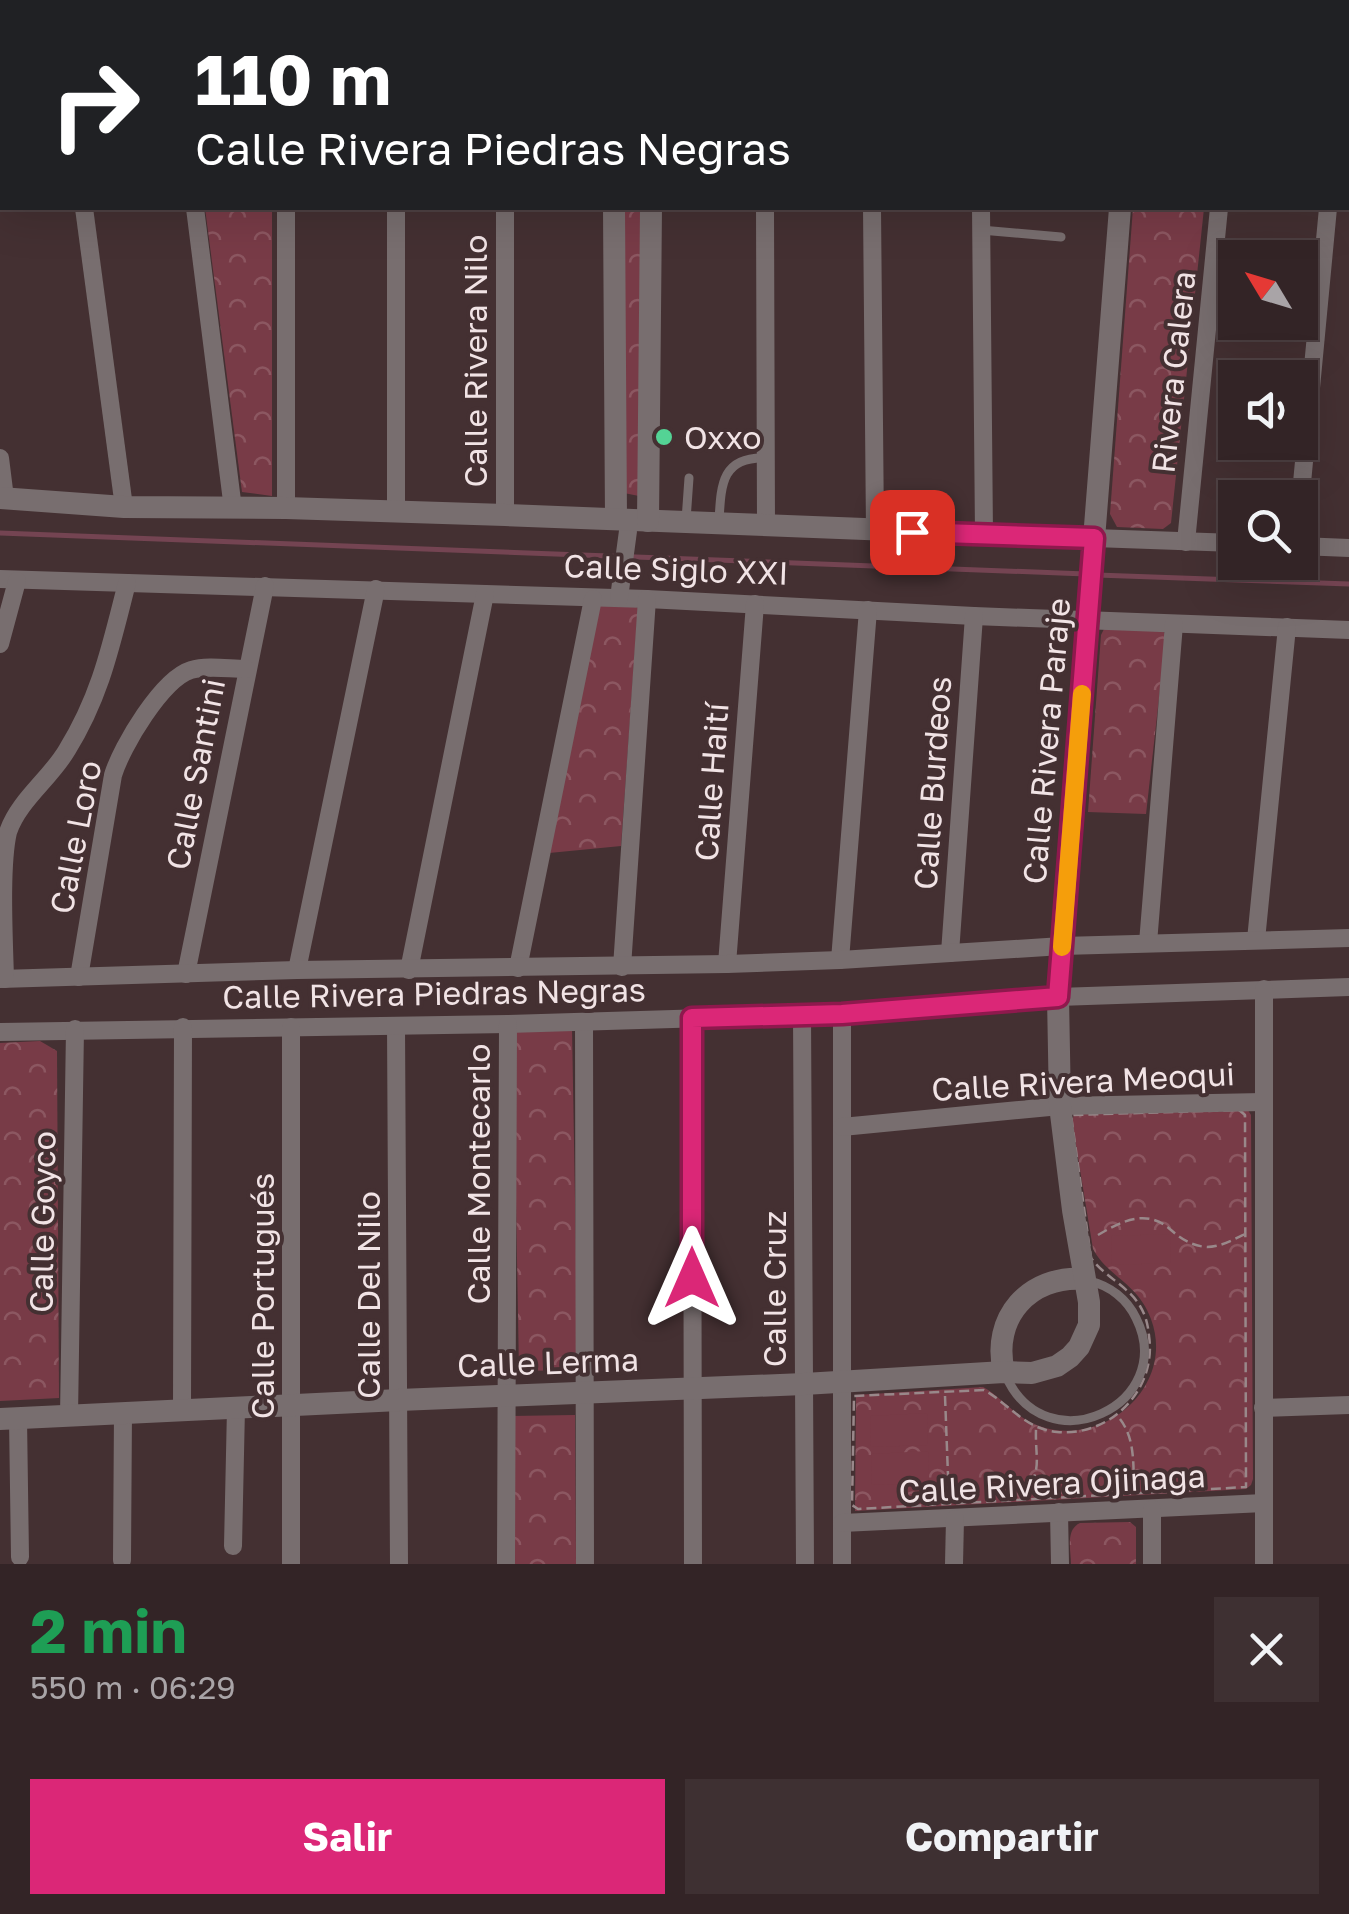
<!DOCTYPE html>
<html lang="es">
<meta charset="utf-8">
<style>
:root{--surface:#332426;--page:#3e3032;--text:#f1f3f6;--muted:#a9a4a7;--line:#4e4143;--accent:#db2777}
body{margin:0;font-family:"Golos Text",sans-serif;background:var(--page);color:var(--text);height:100vh;display:flex;flex-direction:column;font-size:38px;white-space:nowrap}
*{box-sizing:border-box;margin:0}
p{font-size:32px;color:var(--muted)}
.icon{flex:none;width:55px;height:55px;fill:none;stroke:currentColor;stroke-width:2;stroke-linecap:round;stroke-linejoin:round}
.map{position:relative;height:1564px;overflow:hidden}
.sheet{display:flex;flex-direction:column;background:var(--surface);flex:1}
.sheet>*{flex:none}
.banner{position:absolute;left:0px;top:0px;width:1350px;height:210px;box-shadow:0 10px 40px #0002,0 0 0 2px var(--line);background:#202124;color:#fff;overflow:hidden}
.needle{width:65px;rotate:308deg}
.buttons{position:absolute;left:1218px;top:240px;display:grid;gap:20px}
.buttons a{display:grid;place-items:center;width:100px;height:100px;border-radius:0px;background:var(--surface);box-shadow:0 10px 40px #0002,0 0 0 2px var(--line);font-size:50px}
.pin{position:absolute;display:grid;place-items:center;width:85px;height:85px;color:#fff;margin:-42px;border-radius:20px;box-shadow:0 5px 15px #0006}
.me{position:absolute;width:110px;margin:-55px;rotate:0deg;stroke-linejoin:round;filter:drop-shadow(0 0 8px #0008)}
.turn{display:flex;align-items:center;gap:35px;height:210px;padding:0 30px;font-size:45px}
.turn .icon{width:130px;height:130px;stroke-width:2.5}
.turn b{display:block;font-size:70px;line-height:85px}
.round{display:grid;place-items:center;flex:none;width:105px;height:105px;border-radius:0px;background:var(--page)}
.overview{display:flex;align-items:center;justify-content:space-between;height:170px;padding:0 30px}
h1{font-size:60px;font-weight:700;line-height:75px;color:#1e9e55}
.action{display:flex;gap:20px;margin-top:auto;padding:20px 30px}
.action a{flex:1;height:115px;border-radius:0px;background:var(--accent);color:#fff;font-size:40px;font-weight:700;line-height:115px;text-align:center}
.action a+a{background:var(--page);color:var(--text)}
.map>svg:first-child{display:block}
.forest{fill:url(#forest-crowns)}
.pitch{fill:#783b47}
.lines{fill:none;stroke-linecap:round;stroke-linejoin:round}
.stream{stroke:#744452;stroke-width:5}
.path{stroke:#99888a;stroke-width:2.5;stroke-dasharray:10 5;stroke-linecap:butt}
.service{stroke:#786e6f;stroke-width:9}
.minor{stroke:#786e6f;stroke-width:18}
.tertiary{stroke:#786e6f;stroke-width:22}
.route-casing{stroke:#8e194d;stroke-width:25}
.route{stroke:#db2777;stroke-width:18}
.slow{stroke:#f59e0b;stroke-width:18}
.poi-dot{fill:#54d395;stroke:#443032;stroke-width:4}
.labels{text-anchor:middle;dominant-baseline:central;stroke-width:8;stroke-linejoin:round;paint-order:stroke}
.street-label{font-size:32px;fill:#f1e3e5;stroke:#443032}
.poi-label{font-size:32px;fill:#f1e3e5;stroke:#443032;text-anchor:start}
</style>
<div class="map">
<svg width="1349" height="1564" viewBox="0 0 1349 1564">
<defs>
<pattern id="forest-crowns" width="20" height="18" patternUnits="userSpaceOnUse" patternTransform="scale(2.5)"><rect width="20" height="18" fill="#783b47"/><path d="M2 6a3 3 0 1 1 6 0M12 15a3 3 0 1 1 6 0" fill="none" stroke="#8c5761"/></pattern>
</defs>
<rect width="100%" height="100%" fill="#443032"/>
<g class="forest">
<polygon points="205,208 272,208 272,496 242,492"/>
<polygon points="622,208 643,208 639,496 624,493"/>
<polygon points="1133,208 1204,208 1171,523 1163,529 1117,527 1110,514"/>
<polygon points="600,606 634,606 638,608 621,846 549,853"/>
<polygon points="1105,627 1162,629 1166,636 1146,814 1088,812 1101,635"/>
<polygon points="572,1028 578,1370 519,1371 513,1030"/>
<polygon points="40,1041 57,1051 59,1398 0,1401 0,1043"/>
<path d="M1246,1107L1251,1115L1253,1479L1251,1485L1246,1489L855,1511L856,1395L983,1387C1003,1398 1016,1418 1039,1426C1104,1449 1176,1386 1151,1319C1138,1283 1108,1277 1093,1249L1072,1121L1075,1112Z"/>
<polygon points="575,1415 576,1564 513,1564 512,1416"/>
<path d="M1130,1522L1136,1527V1564H1071C1071,1550 1065,1530 1080,1523Z"/>
</g>
<g class="pitch">
<polygon points="1170,1234 1171,1263 1112,1265 1111,1236"/>
<polygon points="927,1413 928,1445 871,1447 870,1416"/>
<polygon points="928,1451 929,1483 872,1485 871,1454"/>
</g>
<g class="lines">
<g class="stream">
<polyline points="0,533 1086,574"/>
<polyline points="1097,575 1349,584"/>
</g>
<g class="path">
<path d="M1239,1110L1245,1115L1246,1487L858,1509L852,1505L854,1396L984,1390C1009,1404 1025,1429 1057,1432C1111,1437 1157,1389 1149,1336C1148,1325 1146,1316 1140,1306C1128,1286 1105,1277 1091,1258L1071,1115Z"/>
<path d="M1098,1235C1122,1221 1147,1208 1171,1230C1181,1239 1192,1246 1207,1247C1220,1247 1233,1240 1245,1234"/>
<polyline points="945,1396 949,1502"/>
<path d="M1120,1419C1136,1440 1133,1467 1134,1493"/>
<path d="M1024,1497C1043,1467 1035,1461 1036,1429"/>
</g>
<g class="service">
<polyline points="981,230 1061,237"/>
<polyline points="686,520 689,478"/>
<path d="M719,521C721,486 721,456 766,458"/>
<path d="M1005,1374C1045,1468 1179,1404 1136,1318C1127,1299 1110,1286 1090,1281"/>
</g>
<g class="minor">
<polyline points="286,0 367,2"/>
<polyline points="397,0 397,2"/>
<polyline points="760,0 760,2"/>
<polyline points="869,0 869,2"/>
<polyline points="505,2 505,0"/>
<polyline points="913,2 913,0"/>
<polyline points="1020,2 1020,0"/>
<polyline points="1348,42 1349,42"/>
<polyline points="0,62 2,63"/>
<polyline points="1348,118 1349,118"/>
<polyline points="84,208 124,507"/>
<polyline points="195,208 233,509"/>
<polyline points="286,208 286,508"/>
<polyline points="396,208 396,513"/>
<polyline points="505,208 505,515"/>
<polyline points="765,208 766,526"/>
<polyline points="872,208 875,531"/>
<polyline points="981,208 984,535"/>
<polyline points="0,458 5,498"/>
<polyline points="1300,504 1328,208"/>
<polyline points="1094,538 1235,543"/>
<polyline points="1186,542 1219,208"/>
<polyline points="1300,546 1349,548"/>
<polyline points="0,579 647,599 974,616 1349,630"/>
<polyline points="619,598 628,531"/>
<polyline points="0,644 17,581"/>
<polyline points="1256,940 1287,627"/>
<polyline points="1148,943 1174,624"/>
<polyline points="950,953 974,616"/>
<polyline points="840,960 868,610"/>
<polyline points="727,964 755,604"/>
<polyline points="622,967 647,599"/>
<polyline points="518,968 593,599"/>
<polyline points="297,970 376,589"/>
<polyline points="409,970 485,594"/>
<polyline points="186,974 265,586"/>
<path d="M79,977L113,775C122,746 162,679 191,670C208,665 229,669 246,669"/>
<polyline points="0,979 297,970 727,964 840,960 1062,946 1349,938"/>
<path d="M5,979C4,940 0,867 8,832C19,800 50,779 67,750C101,695 111,645 127,583"/>
<polyline points="802,1014 805,1564"/>
<polyline points="842,1014 842,1564"/>
<polyline points="692,1018 693,1564"/>
<polyline points="584,1022 585,1564"/>
<polyline points="396,1026 399,1564"/>
<polyline points="0,1032 508,1024 842,1014 1058,997 1349,987"/>
<polyline points="842,1127 1060,1106 1263,1102"/>
<polyline points="1263,1408 1349,1405"/>
<polyline points="182,1410 183,1027"/>
<polyline points="69,1416 75,1029"/>
<polyline points="18,1418 20,1557"/>
<polyline points="1059,1512 1060,1564"/>
<polyline points="842,1523 1264,1503"/>
<polyline points="233,1546 236,1408"/>
<polyline points="122,1560 123,1412"/>
<polyline points="291,1564 291,1027"/>
<polyline points="506,1564 508,1024"/>
<polyline points="954,1564 955,1519"/>
<polyline points="1152,1564 1152,1509"/>
<polyline points="1264,1564 1264,989"/>
</g>
<g class="tertiary">
<polyline points="613,0 614,2"/>
<polyline points="651,0 651,2"/>
<polyline points="1137,2 1137,0"/>
<polyline points="614,208 616,519"/>
<polyline points="0,498 124,507 286,508 505,515 1094,538"/>
<polyline points="648,521 651,208"/>
<path d="M1004,1372C991,1318 1029,1275 1084,1279"/>
<polyline points="0,1419 399,1400 804,1384 1004,1372 1032,1373 1057,1366 1070,1357 1079,1347 1089,1325 1089,1302 1073,1210 1060,1106 1058,997 1120,208"/>
</g>
</g>
<g class="lines">
<g class="route-casing">
<polyline id="route" points="692,1278 692,1018 842,1014 1058,997 1094,538 912,532"/>
</g>
<use href="#route" class="route"/>
<polyline class="slow" points="1062,947 1082,694"/>
</g>
<circle class="poi-dot" cx="664" cy="437" r="10"/>
<g class="labels">
<g class="street-label">
<text transform="translate(475 361) rotate(-90)">Calle Rivera Nilo</text>
<text transform="translate(1173 372) rotate(-84)">Rivera Calera</text>
<text transform="translate(676 569) rotate(2)">Calle Siglo XXI</text>
<text transform="translate(1046 741) rotate(-85)">Calle Rivera Paraje</text>
<text transform="translate(195 774) rotate(-79)">Calle Santini</text>
<text transform="translate(711 782) rotate(-86)">Calle Haití</text>
<text transform="translate(932 783) rotate(-86)">Calle Burdeos</text>
<text transform="translate(75 837) rotate(-79)">Calle Loro</text>
<text transform="translate(434 993) rotate(-1)">Calle Rivera Piedras Negras</text>
<text transform="translate(1083 1081) rotate(-3)">Calle Rivera Meoqui</text>
<text transform="translate(478 1174) rotate(-90)">Calle Montecarlo</text>
<text transform="translate(42 1222) rotate(-89)">Calle Goyco</text>
<text transform="translate(774 1289) rotate(-90)">Calle Cruz</text>
<text transform="translate(368 1295) rotate(-90)">Calle Del Nilo</text>
<text transform="translate(262 1296) rotate(-90)">Calle Portugués</text>
<text transform="translate(548 1362) rotate(-2)">Calle Lerma</text>
<text transform="translate(1052 1483) rotate(-3)">Calle Rivera Ojinaga</text>
</g>
<g class="poi-label">
<text x="684" y="437">Oxxo</text>
</g>
</g>
</svg>
<div class="buttons">
<a><svg class="needle" viewBox="-14 -14 28 28"><path d="M0-13l5 13h-10z" fill="#e53935"/><path d="M0 13l5-13h-10z" fill="#a9a4a7"/></svg></a>
<a><svg class="icon" aria-label="sound" viewBox="0 0 24 24"><path d="M4 9h4l5-4v14l-5-4H4zM17 9q2 3 0 6"/></svg></a>
<a><svg class="icon" aria-label="search" viewBox="0 0 24 24"><circle cx="10" cy="10" r="6"/><path d="M15 15l6 6"/></svg></a>
</div>
<div class="pin" style="left:912px;top:532px;background:#d93025"><svg class="icon" aria-label="arrive" viewBox="0 0 24 24"><path d="M6 21V4h12l-3 4 3 4H6"/></svg></div>
<svg class="me" style="left:692px;top:1278px" viewBox="-20 -20 40 40"><path d="M0-17L14 15 0 8-14 15z" fill="#db2777" stroke="#fff" stroke-width="4"/></svg>
<div class="banner">
<div class="turn"><svg class="icon" aria-label="right" viewBox="0 0 24 24"><path d="M7 20v-9h11M14 6l5 5-5 5"/></svg><div><b>110 m</b>Calle Rivera Piedras Negras</div></div>
</div>
</div>
<section class="sheet">
<div class="overview"><div><h1>2 min</h1><p>550 m · 06:29</p></div><a class="round"><svg class="icon" aria-label="close" viewBox="0 0 24 24"><path d="M6 6l12 12M18 6L6 18"/></svg></a></div>
<div class="action"><a>Salir</a><a>Compartir</a></div>
</section>
